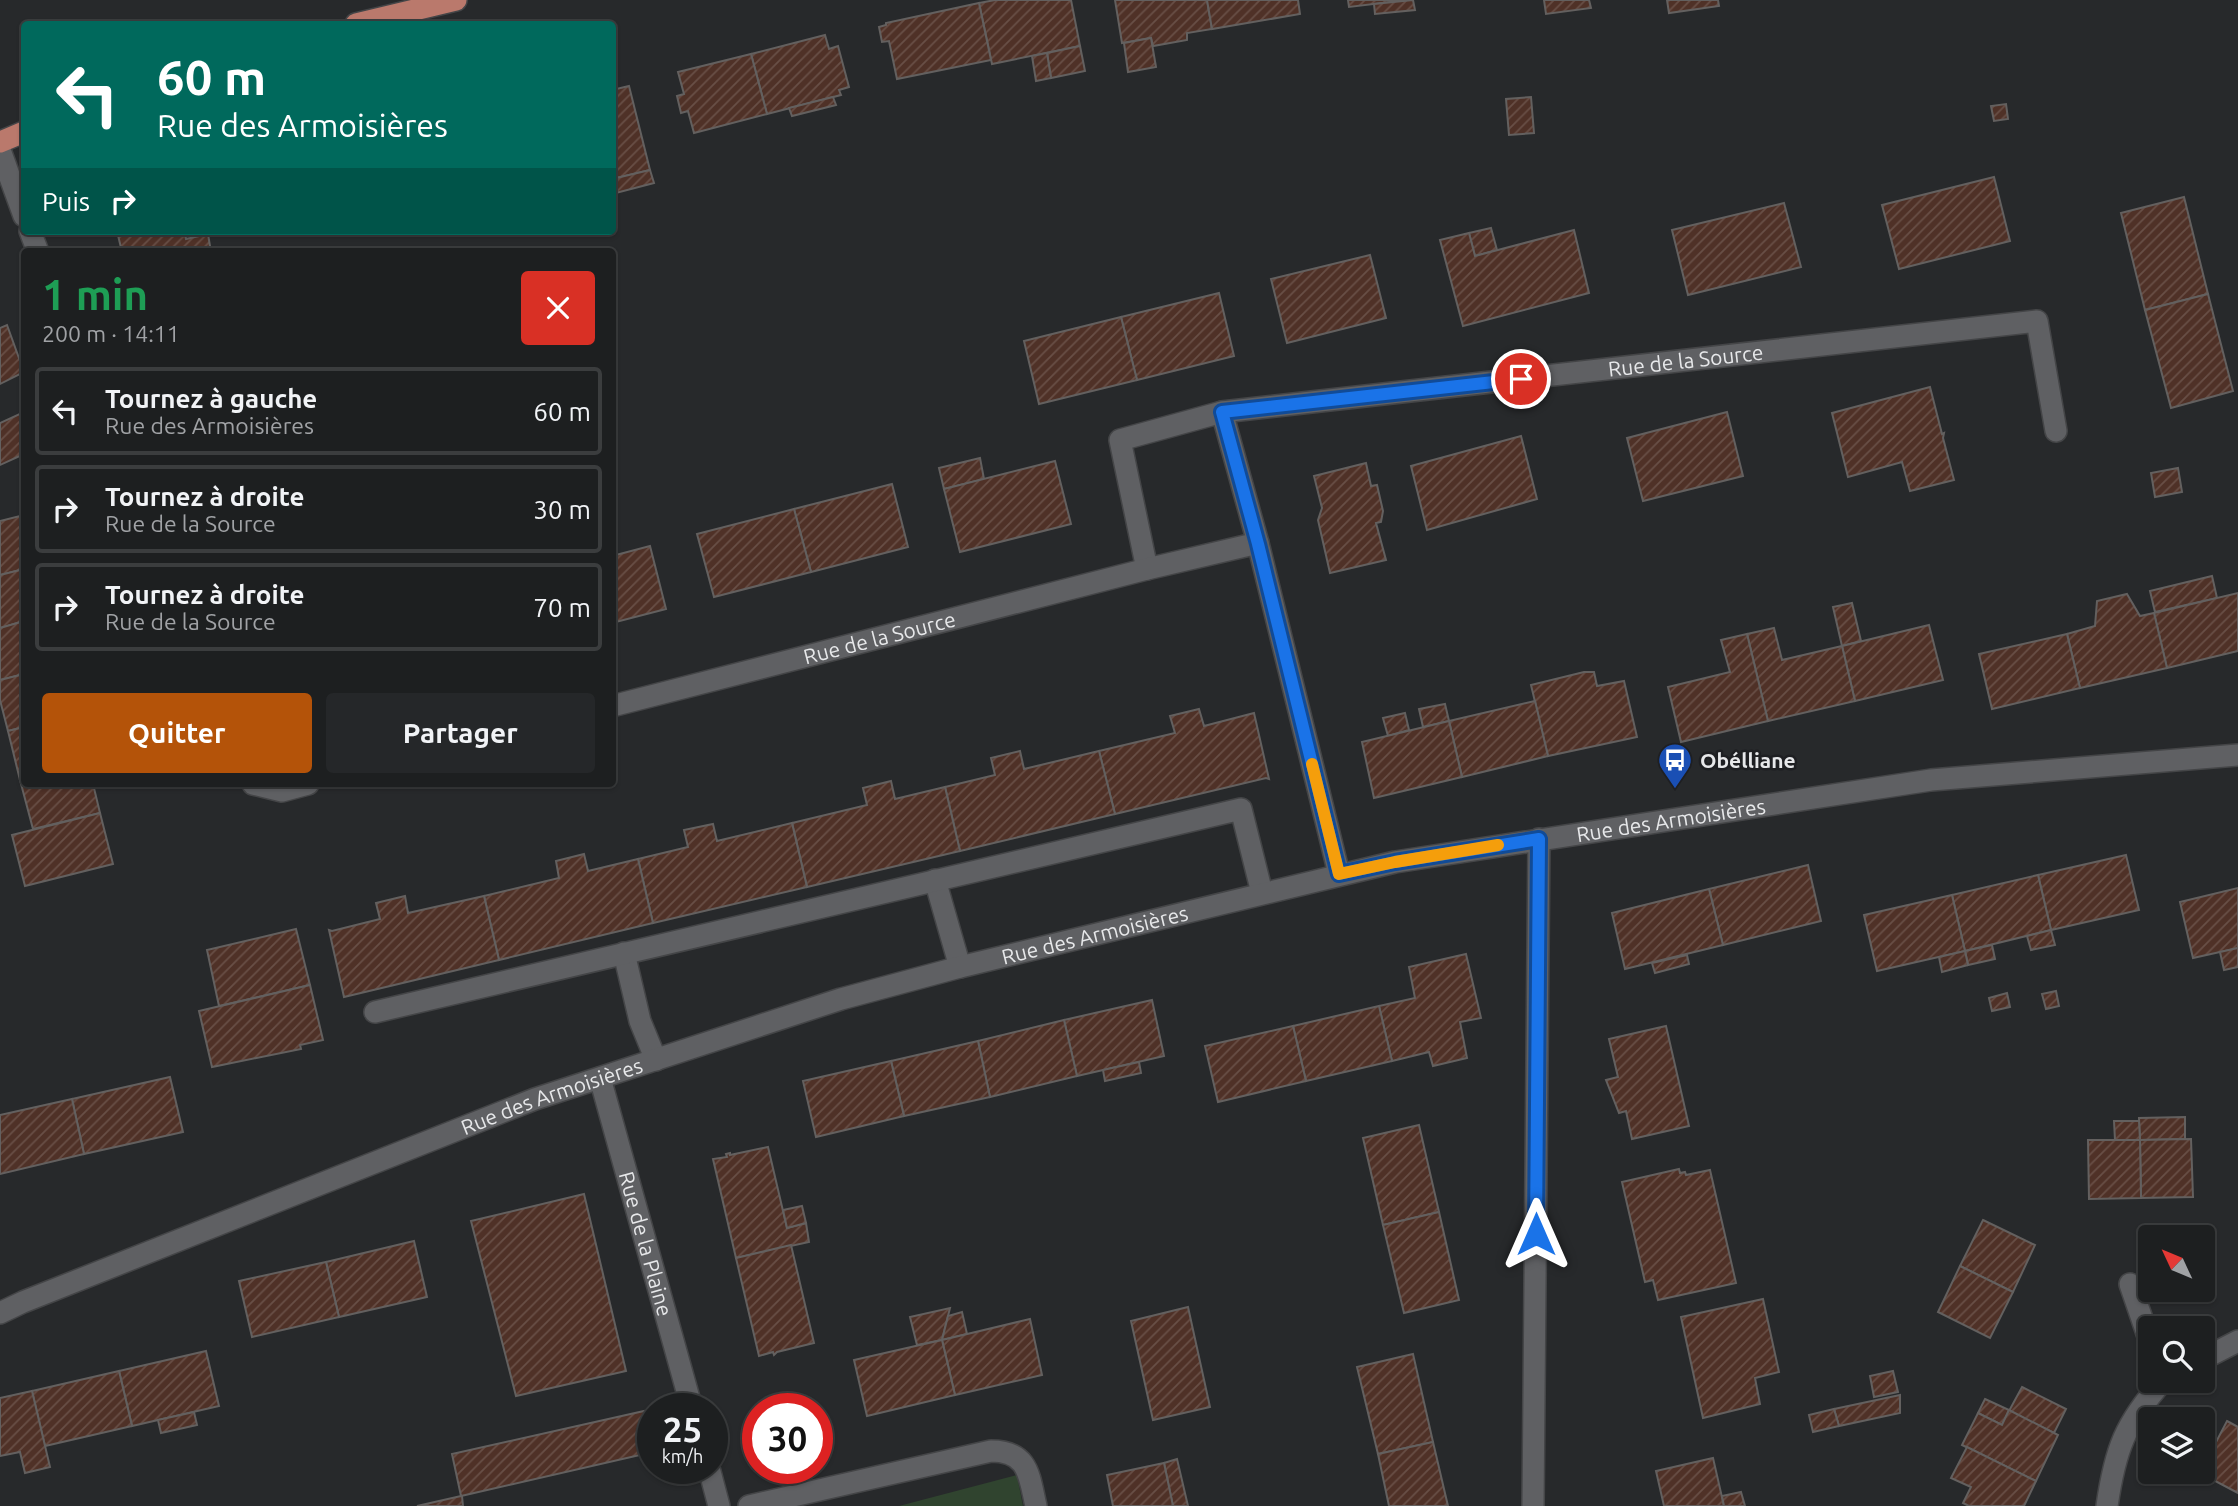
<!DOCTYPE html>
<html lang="fr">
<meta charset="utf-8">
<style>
:root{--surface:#1d1f20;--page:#252729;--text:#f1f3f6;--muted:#a0a2a5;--line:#3b3d3e;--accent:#b45309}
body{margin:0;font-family:Ubuntu,sans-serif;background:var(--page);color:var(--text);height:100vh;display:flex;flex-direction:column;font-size:26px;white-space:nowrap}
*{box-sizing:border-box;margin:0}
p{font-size:23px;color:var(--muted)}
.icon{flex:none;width:38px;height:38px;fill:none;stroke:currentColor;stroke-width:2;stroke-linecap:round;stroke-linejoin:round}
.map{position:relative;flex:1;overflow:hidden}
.details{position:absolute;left:21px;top:248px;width:595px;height:539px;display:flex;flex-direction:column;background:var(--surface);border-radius:7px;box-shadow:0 2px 5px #0004,0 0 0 2px var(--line)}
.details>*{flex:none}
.hud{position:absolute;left:21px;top:21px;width:595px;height:214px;border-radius:7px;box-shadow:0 2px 5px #0004,0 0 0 2px var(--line);background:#00695c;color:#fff;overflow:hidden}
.needle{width:46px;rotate:314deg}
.controls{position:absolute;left:2138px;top:1225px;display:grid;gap:14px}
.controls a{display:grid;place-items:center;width:77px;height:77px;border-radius:7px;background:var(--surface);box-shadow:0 2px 5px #0004,0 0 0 2px var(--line);font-size:35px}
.speed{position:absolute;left:637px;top:1393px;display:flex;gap:14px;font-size:35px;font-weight:700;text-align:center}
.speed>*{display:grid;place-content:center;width:91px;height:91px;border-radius:50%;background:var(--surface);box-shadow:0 2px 5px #0004,0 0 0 2px var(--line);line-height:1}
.speed small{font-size:18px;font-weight:400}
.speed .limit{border:10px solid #d22;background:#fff;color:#111}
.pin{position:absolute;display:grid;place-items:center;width:60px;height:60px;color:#fff;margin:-30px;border:4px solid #fff;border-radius:50%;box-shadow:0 2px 7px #0007}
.me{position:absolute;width:77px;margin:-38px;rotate:0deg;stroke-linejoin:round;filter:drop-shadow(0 0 5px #0008)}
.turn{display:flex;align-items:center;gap:24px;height:147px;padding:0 21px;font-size:32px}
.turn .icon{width:91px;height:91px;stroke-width:2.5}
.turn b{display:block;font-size:49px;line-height:60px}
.then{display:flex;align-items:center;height:66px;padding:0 21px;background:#0003;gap:14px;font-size:26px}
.round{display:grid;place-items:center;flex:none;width:74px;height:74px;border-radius:7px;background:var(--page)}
.head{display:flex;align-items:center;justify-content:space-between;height:119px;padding:0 21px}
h1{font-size:42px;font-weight:700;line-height:52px;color:#1e9e55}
.primary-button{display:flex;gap:14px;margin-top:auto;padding:14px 21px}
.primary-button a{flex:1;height:80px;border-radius:7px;background:var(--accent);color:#fff;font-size:28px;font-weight:700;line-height:80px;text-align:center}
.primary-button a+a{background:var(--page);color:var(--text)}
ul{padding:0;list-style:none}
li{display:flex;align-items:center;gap:21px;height:88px;margin:0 14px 10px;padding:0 7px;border:4px solid var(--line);border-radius:7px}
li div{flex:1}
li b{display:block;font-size:26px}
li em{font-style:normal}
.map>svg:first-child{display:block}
.park{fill:#30442f}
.building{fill:url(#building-hatch);stroke:#63605f;stroke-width:2}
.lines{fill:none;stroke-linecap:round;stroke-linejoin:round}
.minor-casing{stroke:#444547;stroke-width:24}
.major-casing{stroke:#444547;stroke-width:24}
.minor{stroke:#5f6063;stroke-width:21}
.major{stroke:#ba796c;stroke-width:21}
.route-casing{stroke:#114b97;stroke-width:18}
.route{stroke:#1a73e8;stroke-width:12}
.slow{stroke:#f59e0b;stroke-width:12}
.labels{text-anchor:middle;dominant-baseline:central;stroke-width:5;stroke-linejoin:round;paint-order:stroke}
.street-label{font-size:21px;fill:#e7e8ea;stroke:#1e1f22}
.poi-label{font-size:21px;font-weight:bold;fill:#e7e8ea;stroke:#1e1f22;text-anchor:start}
</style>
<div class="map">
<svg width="2238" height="1506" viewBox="0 0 2238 1506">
<defs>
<pattern id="building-hatch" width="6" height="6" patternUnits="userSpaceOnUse" patternTransform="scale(1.75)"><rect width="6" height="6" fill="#4f3127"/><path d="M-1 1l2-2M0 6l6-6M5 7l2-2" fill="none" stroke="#684f46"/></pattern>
</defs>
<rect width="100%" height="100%" fill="#27292b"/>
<polygon class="park" points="1017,1475 1023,1506 899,1506"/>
<g class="building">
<polygon points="995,0 1071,0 1080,46 992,64 979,3"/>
<polygon points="1115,0 1207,0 1212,29 1187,33 1187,40 1153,46 1151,38 1122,43"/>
<polygon points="1207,0 1298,0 1300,14 1212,29"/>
<polygon points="1348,0 1407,0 1349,7"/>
<polygon points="1413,0 1415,10 1375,14 1374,4"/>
<polygon points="1544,0 1589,0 1591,8 1546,14"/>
<polygon points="1667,0 1718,0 1719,6 1669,13"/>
<polygon points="979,3 991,60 897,79 889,41 882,42 879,27 886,25 886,23"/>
<polygon points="825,35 829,49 838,46 849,87 839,90 841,95 767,114 751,54"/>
<polygon points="1151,38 1156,67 1128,72 1124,43"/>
<polygon points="1080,46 1085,71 1051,78 1047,53"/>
<polygon points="1047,53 1051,78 1036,81 1032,56"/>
<polygon points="751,54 767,114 694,133 688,111 681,113 677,96 684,94 678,72"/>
<polygon points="629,86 650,170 612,179 612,90"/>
<polygon points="833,97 836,105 792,116 789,108"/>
<polygon points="1531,97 1534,133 1509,135 1506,99"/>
<polygon points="2006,104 2008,119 1994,121 1991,106"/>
<polygon points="650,170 654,183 612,194 612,179"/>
<polygon points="1994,177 2010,241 1899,269 1882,205"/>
<polygon points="2184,197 2208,294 2145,310 2121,213"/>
<polygon points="1784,203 1801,267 1688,295 1672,230"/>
<polygon points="1491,228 1497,250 1475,256 1469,233"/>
<polygon points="1574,230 1589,293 1463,326 1440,240 1469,233 1475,256"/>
<polygon points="117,231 184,231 186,239 208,234 211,252 122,252"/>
<polygon points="1370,255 1386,318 1287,343 1271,279"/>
<polygon points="1219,293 1234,356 1137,380 1121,317"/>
<polygon points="2208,294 2233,391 2171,408 2145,310"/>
<polygon points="1121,317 1137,380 1039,404 1024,341"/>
<polygon points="7,325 24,372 0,384 0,328"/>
<polygon points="1930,387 1942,434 1944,433 1943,438 1954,480 1910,491 1902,462 1848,477 1832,413"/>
<polygon points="24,412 24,454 0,465 0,423"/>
<polygon points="1727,412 1743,476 1643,501 1627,438"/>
<polygon points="1521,436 1537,499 1427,530 1411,466"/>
<polygon points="980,458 984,479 944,489 939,468"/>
<polygon points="1055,461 1071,524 960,552 944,489"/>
<polygon points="1366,463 1371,486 1377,485 1383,511 1381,522 1376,523 1386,560 1330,573 1318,520 1322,508 1314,476"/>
<polygon points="2178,468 2182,492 2155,497 2151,473"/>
<polygon points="892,484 908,547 811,572 794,509"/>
<polygon points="794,509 811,572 714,597 697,534"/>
<polygon points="24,515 24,569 0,575 0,521"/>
<polygon points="650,546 666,609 612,623 612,556"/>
<polygon points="24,569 24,621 0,628 0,575"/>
<polygon points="2212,576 2217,598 2155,612 2150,591"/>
<polygon points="2238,593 2238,651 2167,668 2154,613"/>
<polygon points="2127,594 2140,616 2154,613 2167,668 2080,688 2067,634 2095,626 2097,601"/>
<polygon points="1852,603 1861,641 1842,646 1833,607"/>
<polygon points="24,621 24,674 0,680 0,628"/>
<polygon points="1929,625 1943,680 1855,701 1842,646"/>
<polygon points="1774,628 1782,660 1842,646 1855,701 1768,721 1747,634"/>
<polygon points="1747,634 1768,721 1681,742 1668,687 1730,672 1721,640"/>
<polygon points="2067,634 2080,688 1992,709 1979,654"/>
<polygon points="1584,672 1594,672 1597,686 1624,681 1637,737 1548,756 1531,685"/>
<polygon points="24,674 24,727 8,731 0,700 0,680"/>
<polygon points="1535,701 1548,756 1462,777 1449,721"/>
<polygon points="1445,704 1449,721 1423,727 1419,709"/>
<polygon points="1199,709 1204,726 1254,713 1269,779 1266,778 1115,814 1099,751 1175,733 1170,716"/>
<polygon points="1405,713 1409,730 1388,736 1383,718"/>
<polygon points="1449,721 1462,777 1374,798 1362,742"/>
<polygon points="24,727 24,779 20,780 8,731"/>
<polygon points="1020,751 1024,769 1099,751 1115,814 960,851 945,787 995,775 991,758"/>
<polygon points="24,779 24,784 93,784 100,813 33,829 20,780"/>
<polygon points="891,781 895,799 945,787 960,851 807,887 792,823 867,805 863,788"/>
<polygon points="100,813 113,864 25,886 12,835"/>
<polygon points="792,823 807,887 653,923 638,859 688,847 684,830 713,824 717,841"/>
<polygon points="584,854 588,871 638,859 653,923 499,960 484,896 559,878 556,861"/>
<polygon points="2126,855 2139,910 2051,930 2038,875"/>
<polygon points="1808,865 1821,921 1723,945 1709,889"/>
<polygon points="2038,875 2051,930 1965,951 1952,895"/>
<polygon points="2238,888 2238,948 2193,958 2180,902"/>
<polygon points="1709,889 1723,945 1625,969 1612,913"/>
<polygon points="1952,895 1965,951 1877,971 1864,915"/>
<polygon points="405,896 408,913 484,896 499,960 344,997 329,930 332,931 380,919 376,903"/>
<polygon points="296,929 310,985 219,1006 207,950"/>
<polygon points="2051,930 2055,945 2031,950 2027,936"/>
<polygon points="1992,945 1995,959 1968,965 1965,951"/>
<polygon points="2238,948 2238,967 2224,970 2220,952"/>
<polygon points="1965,951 1968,965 1942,972 1939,957"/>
<polygon points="1466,954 1481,1018 1460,1022 1467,1058 1433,1066 1429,1052 1392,1061 1379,1006 1415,998 1409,967"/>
<polygon points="1687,955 1689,964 1655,973 1652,963"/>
<polygon points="310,985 323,1040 300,1045 301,1049 212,1067 199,1011"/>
<polygon points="2056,991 2059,1006 2046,1009 2042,994"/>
<polygon points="2007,993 2010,1007 1992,1011 1989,998"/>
<polygon points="1152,1000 1164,1056 1077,1076 1064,1020"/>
<polygon points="1379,1006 1392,1061 1306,1081 1293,1026"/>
<polygon points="1064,1020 1077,1076 990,1097 978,1041"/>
<polygon points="1293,1026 1306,1081 1218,1102 1205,1046"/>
<polygon points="1666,1026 1689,1126 1632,1139 1626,1111 1619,1113 1606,1080 1618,1077 1609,1039"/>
<polygon points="978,1041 990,1097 904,1116 891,1061"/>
<polygon points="891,1061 904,1116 816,1137 803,1081"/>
<polygon points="1139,1062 1141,1073 1105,1081 1103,1070"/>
<polygon points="170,1077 183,1132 84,1154 72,1099"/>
<polygon points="72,1099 84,1154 0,1174 0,1115"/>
<polygon points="2185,1117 2185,1139 2140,1140 2139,1118"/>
<polygon points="2114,1121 2139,1121 2140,1140 2115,1140"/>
<polygon points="1419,1125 1439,1212 1383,1225 1363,1138"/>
<polygon points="2191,1139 2193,1197 2141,1198 2140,1140"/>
<polygon points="2088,1140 2140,1140 2141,1198 2089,1199"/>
<polygon points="768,1147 787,1228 806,1223 809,1242 736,1258 713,1159 727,1157 726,1154 730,1153 730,1155"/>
<polygon points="1679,1169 1680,1173 1685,1172 1686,1175 1710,1170 1736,1283 1658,1300 1653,1280 1645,1282 1622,1182"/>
<polygon points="584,1194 626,1371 516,1396 471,1221"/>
<polygon points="802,1206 806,1223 787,1228 783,1210"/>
<polygon points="1439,1212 1459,1300 1404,1313 1383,1225"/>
<polygon points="1983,1220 2035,1245 2013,1292 1960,1266"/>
<polygon points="414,1241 427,1297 339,1317 326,1262"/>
<polygon points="791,1245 814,1343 777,1352 774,1355 773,1352 759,1356 736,1258"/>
<polygon points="326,1262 339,1317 252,1337 239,1281"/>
<polygon points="1960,1266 2013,1292 1990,1338 1938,1312"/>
<polygon points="1763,1299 1779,1372 1755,1378 1760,1404 1703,1418 1681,1317"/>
<polygon points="1188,1307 1210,1407 1153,1420 1131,1321"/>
<polygon points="950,1308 942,1340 917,1345 910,1317"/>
<polygon points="962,1312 967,1334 942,1340 948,1316"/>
<polygon points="1030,1319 1042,1375 955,1395 942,1340"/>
<polygon points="942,1340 955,1395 867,1416 854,1360"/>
<polygon points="206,1351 219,1406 132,1426 119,1371"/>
<polygon points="1413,1354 1433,1442 1378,1454 1357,1367"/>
<polygon points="119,1371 132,1426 45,1446 32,1391"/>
<polygon points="1893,1371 1898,1392 1874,1397 1870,1376"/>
<polygon points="2022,1387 2066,1409 2054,1433 2009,1411"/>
<polygon points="32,1391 50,1467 25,1473 20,1452 0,1456 0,1398"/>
<polygon points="1900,1395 1900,1413 1839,1426 1834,1409"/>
<polygon points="1985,1399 2009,1410 2002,1425 1978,1413"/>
<polygon points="1834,1409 1839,1426 1813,1432 1809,1415"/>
<polygon points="2009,1410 2058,1435 2036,1481 1962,1445 1978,1413 2002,1425"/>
<polygon points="644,1411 653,1452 461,1496 452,1454"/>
<polygon points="194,1412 197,1425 161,1433 158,1420"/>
<polygon points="2227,1421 2238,1427 2238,1493 2200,1473 2203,1472 2203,1467"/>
<polygon points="1433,1442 1448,1506 1389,1506 1378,1454"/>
<polygon points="1967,1447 2036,1481 2024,1506 1969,1506 1963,1503 1971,1487 1951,1478"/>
<polygon points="1713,1458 1724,1506 1664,1506 1656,1471"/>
<polygon points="1177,1459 1188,1506 1173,1506 1164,1463"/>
<polygon points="1164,1463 1173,1506 1113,1506 1107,1475"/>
<polygon points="1741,1492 1745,1506 1724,1506 1722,1496"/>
<polygon points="462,1496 463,1506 417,1506 461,1496"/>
</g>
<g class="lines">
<g class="minor-casing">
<g id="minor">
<polyline points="0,150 24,216"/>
<polyline points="30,231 38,252"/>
<polyline points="1222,412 1258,543 1339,874"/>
<path id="s1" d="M1147,569L1120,440L1222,412L2037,321L2056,431"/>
<path id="s2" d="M612,706L1147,569L1258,543"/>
<polyline points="253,784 282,791 308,784"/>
<polyline points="935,880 960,967"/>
<polyline points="624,953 640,1021 656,1060"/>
<polyline points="375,1012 1241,809 1262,893"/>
<path id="s3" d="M600,1078L692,1409"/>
<polyline points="2130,1284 2151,1345"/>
<path id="s4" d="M0,1313L23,1302L535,1099L841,999L960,967L1395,862L1931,780L2238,755"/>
<polyline points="2203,1359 2238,1341"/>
<polyline points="709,1468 719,1506"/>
<path d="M749,1506L991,1451C1029,1451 1029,1476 1036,1506"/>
<polyline points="1533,1506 1539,839"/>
<path d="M2107,1506C2115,1450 2125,1423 2163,1381"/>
</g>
</g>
<g class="major-casing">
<g id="major">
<polyline points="356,24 456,0"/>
<polyline points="0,142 24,132"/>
</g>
</g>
<use href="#minor" class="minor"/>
<use href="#major" class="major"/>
</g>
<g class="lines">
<g class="route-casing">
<polyline id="route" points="1521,379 1222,412 1258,544 1339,874 1395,862 1539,839 1536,1234"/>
</g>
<use href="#route" class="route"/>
<polyline class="slow" points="1312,764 1339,874 1395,862 1498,845"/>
</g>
<defs>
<g id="bus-pin" transform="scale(1.75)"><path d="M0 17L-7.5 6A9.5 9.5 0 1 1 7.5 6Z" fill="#1a4fb4" stroke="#1e1f22"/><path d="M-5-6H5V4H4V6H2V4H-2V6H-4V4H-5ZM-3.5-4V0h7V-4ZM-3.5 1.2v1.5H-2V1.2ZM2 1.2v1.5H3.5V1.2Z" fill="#fff"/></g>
</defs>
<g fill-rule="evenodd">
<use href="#bus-pin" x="1675" y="760"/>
</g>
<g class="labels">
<g class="street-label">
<text stroke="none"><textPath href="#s1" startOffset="704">Rue de la Source</textPath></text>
<text stroke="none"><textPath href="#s2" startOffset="276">Rue de la Source</textPath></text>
<text stroke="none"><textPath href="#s4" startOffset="1748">Rue des Armoisières</textPath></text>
<text stroke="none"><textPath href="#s4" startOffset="1160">Rue des Armoisières</textPath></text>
<text stroke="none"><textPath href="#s4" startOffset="593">Rue des Armoisières</textPath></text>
<text stroke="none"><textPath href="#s3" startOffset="172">Rue de la Plaine</textPath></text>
</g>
<g class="poi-label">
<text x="1700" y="760">Obélliane</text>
</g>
</g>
</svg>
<div class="controls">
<a><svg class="needle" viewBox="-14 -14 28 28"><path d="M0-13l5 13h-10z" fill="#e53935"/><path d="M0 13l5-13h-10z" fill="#a0a2a5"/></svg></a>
<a><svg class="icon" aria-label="search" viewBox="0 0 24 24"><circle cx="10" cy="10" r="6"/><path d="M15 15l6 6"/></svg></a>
<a><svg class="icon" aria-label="layers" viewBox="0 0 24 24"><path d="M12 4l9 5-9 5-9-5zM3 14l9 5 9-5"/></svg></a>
</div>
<div class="speed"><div>25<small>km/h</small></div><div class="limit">30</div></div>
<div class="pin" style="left:1521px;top:379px;background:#d93025"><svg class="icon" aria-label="arrive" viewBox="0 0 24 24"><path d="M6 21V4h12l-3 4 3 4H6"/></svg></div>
<svg class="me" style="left:1536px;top:1234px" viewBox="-20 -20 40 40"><path d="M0-17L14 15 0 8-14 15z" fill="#1a73e8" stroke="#fff" stroke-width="4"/></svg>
<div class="hud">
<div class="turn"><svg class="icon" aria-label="left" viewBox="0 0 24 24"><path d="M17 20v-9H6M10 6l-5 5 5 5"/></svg><div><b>60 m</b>Rue des Armoisières</div></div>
<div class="then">Puis<svg class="icon" aria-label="right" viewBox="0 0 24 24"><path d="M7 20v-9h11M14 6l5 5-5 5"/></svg></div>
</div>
<section class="details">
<div class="head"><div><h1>1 min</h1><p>200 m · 14:11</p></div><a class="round" style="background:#d93025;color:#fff"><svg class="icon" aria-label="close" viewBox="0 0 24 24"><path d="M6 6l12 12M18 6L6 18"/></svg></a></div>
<ul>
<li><svg class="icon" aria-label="left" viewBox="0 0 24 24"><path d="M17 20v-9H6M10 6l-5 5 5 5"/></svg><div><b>Tournez à gauche</b><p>Rue des Armoisières</p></div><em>60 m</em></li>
<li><svg class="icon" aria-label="right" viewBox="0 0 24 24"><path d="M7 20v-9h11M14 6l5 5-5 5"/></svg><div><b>Tournez à droite</b><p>Rue de la Source</p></div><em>30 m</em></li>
<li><svg class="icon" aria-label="right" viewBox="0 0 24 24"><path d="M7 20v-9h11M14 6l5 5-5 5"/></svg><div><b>Tournez à droite</b><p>Rue de la Source</p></div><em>70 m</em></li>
</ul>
<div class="primary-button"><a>Quitter</a><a>Partager</a></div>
</section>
</div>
